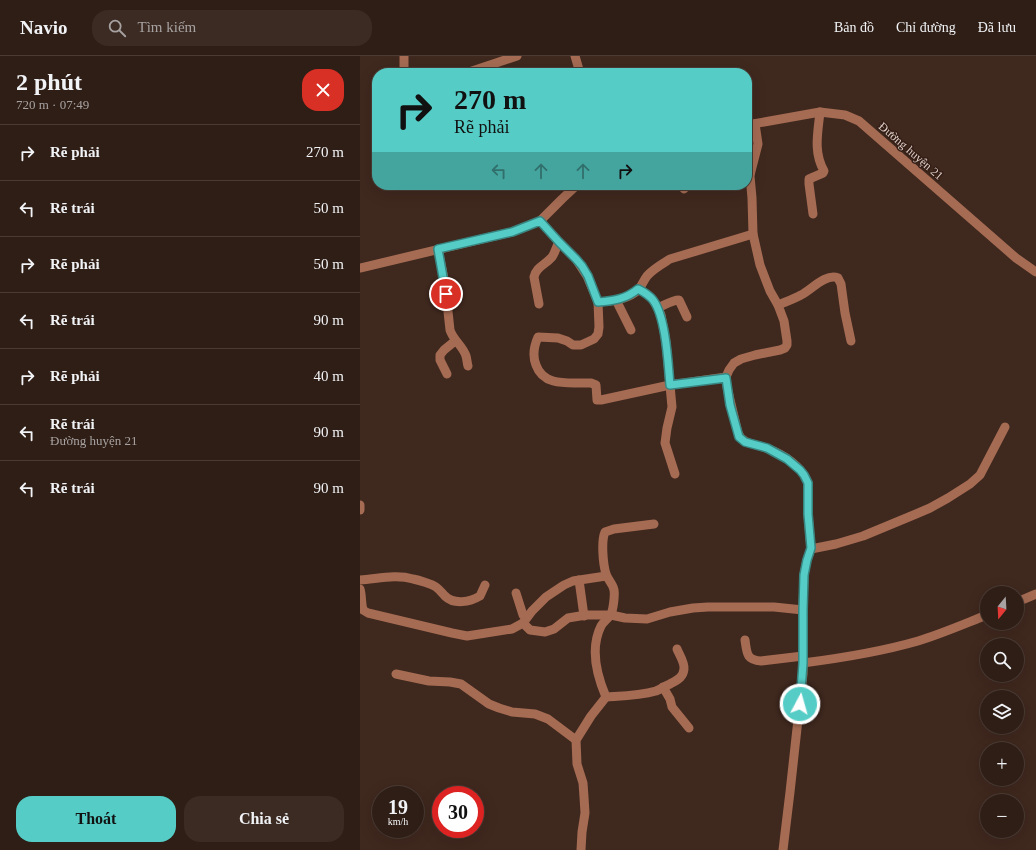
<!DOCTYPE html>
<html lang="vi">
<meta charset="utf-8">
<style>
:root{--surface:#2f1e16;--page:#3b2b23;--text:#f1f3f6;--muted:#a7a2a1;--line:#4a3c35;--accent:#55cdc6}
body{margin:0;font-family:"Times New Roman",serif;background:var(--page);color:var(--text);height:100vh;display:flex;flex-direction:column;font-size:15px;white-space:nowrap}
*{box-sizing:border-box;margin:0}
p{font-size:13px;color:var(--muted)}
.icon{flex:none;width:22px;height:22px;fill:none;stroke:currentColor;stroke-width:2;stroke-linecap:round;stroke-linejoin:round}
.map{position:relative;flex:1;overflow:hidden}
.side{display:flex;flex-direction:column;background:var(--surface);width:360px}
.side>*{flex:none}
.top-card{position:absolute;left:12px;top:12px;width:380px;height:122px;border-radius:16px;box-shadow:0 4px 16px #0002,0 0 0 1px var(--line);background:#55cdc6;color:#111;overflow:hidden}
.needle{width:26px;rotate:198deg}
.controls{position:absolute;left:620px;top:530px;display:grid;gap:8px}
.controls a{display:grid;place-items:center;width:44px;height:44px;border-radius:50%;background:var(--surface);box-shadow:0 4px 16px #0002,0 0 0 1px var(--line);font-size:20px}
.speed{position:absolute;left:12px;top:730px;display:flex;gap:8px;font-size:20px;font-weight:700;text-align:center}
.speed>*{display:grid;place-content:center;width:52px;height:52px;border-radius:50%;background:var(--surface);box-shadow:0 4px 16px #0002,0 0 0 1px var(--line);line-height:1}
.speed small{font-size:10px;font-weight:400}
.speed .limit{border:6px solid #d22;background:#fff;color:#111}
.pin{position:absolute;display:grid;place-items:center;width:34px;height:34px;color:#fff;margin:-17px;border:2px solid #fff;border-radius:50%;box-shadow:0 1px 4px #0007}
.me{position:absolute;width:44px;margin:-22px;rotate:6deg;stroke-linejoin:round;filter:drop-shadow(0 0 3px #0008)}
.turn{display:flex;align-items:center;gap:14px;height:84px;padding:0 16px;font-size:18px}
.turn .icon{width:52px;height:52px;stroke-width:2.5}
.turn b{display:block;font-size:28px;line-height:34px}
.lanes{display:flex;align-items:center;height:38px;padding:0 16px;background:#0003;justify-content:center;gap:20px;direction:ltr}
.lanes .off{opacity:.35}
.round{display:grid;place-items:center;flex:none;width:42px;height:42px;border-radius:16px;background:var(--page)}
.head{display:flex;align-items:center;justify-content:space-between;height:68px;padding:0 16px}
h1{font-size:24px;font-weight:600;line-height:30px}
.cta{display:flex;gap:8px;margin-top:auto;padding:8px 16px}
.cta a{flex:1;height:46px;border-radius:16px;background:var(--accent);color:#111;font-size:16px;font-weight:600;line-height:46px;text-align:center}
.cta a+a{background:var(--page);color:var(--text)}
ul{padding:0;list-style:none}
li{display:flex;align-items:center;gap:12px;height:56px;padding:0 16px;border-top:1px solid var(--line)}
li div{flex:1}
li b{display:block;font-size:15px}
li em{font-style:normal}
header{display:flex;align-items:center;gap:24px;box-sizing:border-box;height:56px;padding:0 20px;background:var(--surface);border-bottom:1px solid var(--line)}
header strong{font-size:19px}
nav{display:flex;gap:22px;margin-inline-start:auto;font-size:14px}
.search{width:280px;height:36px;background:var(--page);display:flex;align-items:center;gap:10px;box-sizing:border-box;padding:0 14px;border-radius:16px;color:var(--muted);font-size:15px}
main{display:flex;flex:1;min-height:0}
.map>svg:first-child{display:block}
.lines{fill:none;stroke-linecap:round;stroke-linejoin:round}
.minor{stroke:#a56b53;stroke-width:9}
.route-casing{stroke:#378581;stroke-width:10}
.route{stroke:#55cdc6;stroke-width:7}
.labels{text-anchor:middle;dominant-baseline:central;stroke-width:3;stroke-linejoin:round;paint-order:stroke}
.street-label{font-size:12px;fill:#decfc8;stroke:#341e15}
</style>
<header>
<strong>Navio</strong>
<div class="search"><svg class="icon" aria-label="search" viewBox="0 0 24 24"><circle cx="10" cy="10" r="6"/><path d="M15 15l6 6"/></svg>Tìm kiếm</div>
<nav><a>Bản đồ</a><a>Chỉ đường</a><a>Đã lưu</a></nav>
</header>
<main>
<section class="side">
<div class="head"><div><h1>2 phút</h1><p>720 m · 07:49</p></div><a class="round" style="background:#d93025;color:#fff"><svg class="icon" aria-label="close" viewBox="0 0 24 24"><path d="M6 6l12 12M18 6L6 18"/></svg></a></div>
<ul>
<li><svg class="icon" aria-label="right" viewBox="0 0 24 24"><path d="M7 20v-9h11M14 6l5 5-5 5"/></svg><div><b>Rẽ phải</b></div><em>270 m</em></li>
<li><svg class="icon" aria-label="left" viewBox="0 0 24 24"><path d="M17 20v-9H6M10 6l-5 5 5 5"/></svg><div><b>Rẽ trái</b></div><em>50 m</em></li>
<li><svg class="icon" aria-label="right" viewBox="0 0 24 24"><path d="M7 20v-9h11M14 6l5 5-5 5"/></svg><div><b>Rẽ phải</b></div><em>50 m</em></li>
<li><svg class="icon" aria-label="left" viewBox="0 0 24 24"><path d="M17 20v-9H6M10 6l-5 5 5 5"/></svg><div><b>Rẽ trái</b></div><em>90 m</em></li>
<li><svg class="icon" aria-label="right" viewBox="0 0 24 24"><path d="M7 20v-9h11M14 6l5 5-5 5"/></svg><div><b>Rẽ phải</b></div><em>40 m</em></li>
<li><svg class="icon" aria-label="left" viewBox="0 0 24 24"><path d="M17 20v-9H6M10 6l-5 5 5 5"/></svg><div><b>Rẽ trái</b><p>Đường huyện 21</p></div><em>90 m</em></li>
<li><svg class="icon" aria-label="left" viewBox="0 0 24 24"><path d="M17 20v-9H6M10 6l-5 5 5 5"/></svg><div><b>Rẽ trái</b></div><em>90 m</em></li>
</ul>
<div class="cta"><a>Thoát</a><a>Chia sẻ</a></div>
</section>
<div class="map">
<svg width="676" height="794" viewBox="0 0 676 794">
<rect width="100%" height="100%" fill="#3f281e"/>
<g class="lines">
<g class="minor">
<polyline points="44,0 44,17"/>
<polyline points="215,0 220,17"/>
<polyline points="106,17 157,0"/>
<path d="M395,68L398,88L391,115L390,120L392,142L393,178L400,209L410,235L418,249L424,265L427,285V289L425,292L420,294L395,299L381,303L374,307L369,314L366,321L367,331L378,377C382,388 396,388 406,392C423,398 442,410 448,427V458L451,493L447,504L444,519L443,554V618L430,736L423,794"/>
<polyline points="387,69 460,56 485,59 499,65 656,202 676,216"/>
<polyline points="323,129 324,133"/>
<path d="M453,158L449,128V123L463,117L464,115C453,96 458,76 460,56"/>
<path d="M180,165L199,186L216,203L227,220L238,246L239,271L238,278L234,283L221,289H213L207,285L198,282L178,281C174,290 172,299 176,309C184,332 211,326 231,327L236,329L237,344H241L310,329L366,321"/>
<path d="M78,193L85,228L90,274C93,284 103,290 106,300C107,303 107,307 108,310"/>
<polyline points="0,212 152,176 180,165 202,143 217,129"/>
<polyline points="279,233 288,239 293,244 298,252 301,259 306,286 312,351 307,372 305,387 315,418"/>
<polyline points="256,244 271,274"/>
<path d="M238,246C251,245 269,244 279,233C282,229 284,224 287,220C293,213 302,208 310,203L393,178"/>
<path d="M179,248L174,221C176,211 185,209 192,201C195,197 196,191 199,186"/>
<path d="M418,249C425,246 434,243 441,239C451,234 466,217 478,222L481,228L485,257L491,285"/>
<path d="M298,252C305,249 312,244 319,244L327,261"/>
<polyline points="87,318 80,304 80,299 84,294 95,285"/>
<polyline points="0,449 0,454"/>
<polyline points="451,493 476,488 503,480 556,458 570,452 588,442 610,428 620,419 645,371"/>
<path d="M0,524C17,523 36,518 53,523C58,524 72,528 76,531C80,534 82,537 85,540C94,549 110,546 120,540L125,529"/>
<polyline points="219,524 224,560"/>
<path d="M0,533C2,540 1,547 3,554L8,557L92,577L107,580L152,573L163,567L172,555L186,541L204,529L213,525L246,520"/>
<polyline points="156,537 163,559 166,562"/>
<polyline points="657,546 676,538"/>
<polyline points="163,567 170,574 185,576 194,573 208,562 226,559 251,559 265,562 287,563 310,556 333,552 348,551 414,551 443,554"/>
<path d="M385,584C387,597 386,604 401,605L443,600"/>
<path d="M443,607C482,602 520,596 558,585C581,578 604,568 627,559"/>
<polyline points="36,618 69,625 90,626 101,628 129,648 139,652 152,656 175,658 188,663 216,684"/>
<polyline points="303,631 310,643 312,651 329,672"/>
<path d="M246,641C263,640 279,640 296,635C301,633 305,630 310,628C317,624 323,622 324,613C325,607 319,598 317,593"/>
<path d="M221,794L222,776L225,757L224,741L223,727L217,708L216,684L231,660L246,641C237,620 230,592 241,570C243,566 248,563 251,558C253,554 255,540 254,534C253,528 248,524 246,518C243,508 241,485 245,476L254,473L294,468"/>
</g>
</g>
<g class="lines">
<g class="route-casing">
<path id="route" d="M86,238L78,193L152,176L180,165L199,186L216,203L222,210L228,220L238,246C253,245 266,243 278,233C284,236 289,239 293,244C306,261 308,307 310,329L366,322L370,349L379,381L385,386L407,392L427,403L440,414L444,419L448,427V458L451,492L447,504L444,519L443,554V607L440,648"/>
</g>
<use href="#route" class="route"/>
</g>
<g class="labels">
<g class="street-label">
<text transform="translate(551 95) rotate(41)">Đường huyện 21</text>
</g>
</g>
</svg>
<div class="controls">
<a><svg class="needle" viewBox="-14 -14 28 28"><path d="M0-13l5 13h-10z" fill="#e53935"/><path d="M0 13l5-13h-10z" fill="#a7a2a1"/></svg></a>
<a><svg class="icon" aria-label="search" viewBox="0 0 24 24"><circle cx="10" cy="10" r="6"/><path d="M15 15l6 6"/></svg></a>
<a><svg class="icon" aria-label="layers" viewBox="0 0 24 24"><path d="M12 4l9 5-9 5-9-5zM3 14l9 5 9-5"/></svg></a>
<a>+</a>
<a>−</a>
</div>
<div class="speed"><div>19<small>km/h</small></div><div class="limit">30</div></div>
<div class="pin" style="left:86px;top:238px;background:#d93025"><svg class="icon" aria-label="arrive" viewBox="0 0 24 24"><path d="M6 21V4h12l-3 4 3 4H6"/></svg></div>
<svg class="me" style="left:440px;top:648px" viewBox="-20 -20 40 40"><circle r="17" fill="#55cdc6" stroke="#fff" stroke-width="3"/><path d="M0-11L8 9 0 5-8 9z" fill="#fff"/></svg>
<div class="top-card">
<div class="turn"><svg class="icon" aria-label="right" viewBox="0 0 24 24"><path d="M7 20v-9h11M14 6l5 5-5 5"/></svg><div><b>270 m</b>Rẽ phải</div></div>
<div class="lanes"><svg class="icon off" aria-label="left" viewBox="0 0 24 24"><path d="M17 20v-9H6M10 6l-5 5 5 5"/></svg><svg class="icon off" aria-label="ahead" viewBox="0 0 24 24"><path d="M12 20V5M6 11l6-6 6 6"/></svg><svg class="icon off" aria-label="ahead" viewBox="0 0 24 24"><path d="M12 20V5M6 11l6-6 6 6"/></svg><svg class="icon" aria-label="right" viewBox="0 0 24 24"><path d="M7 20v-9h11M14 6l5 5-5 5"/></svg></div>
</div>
</div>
</main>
